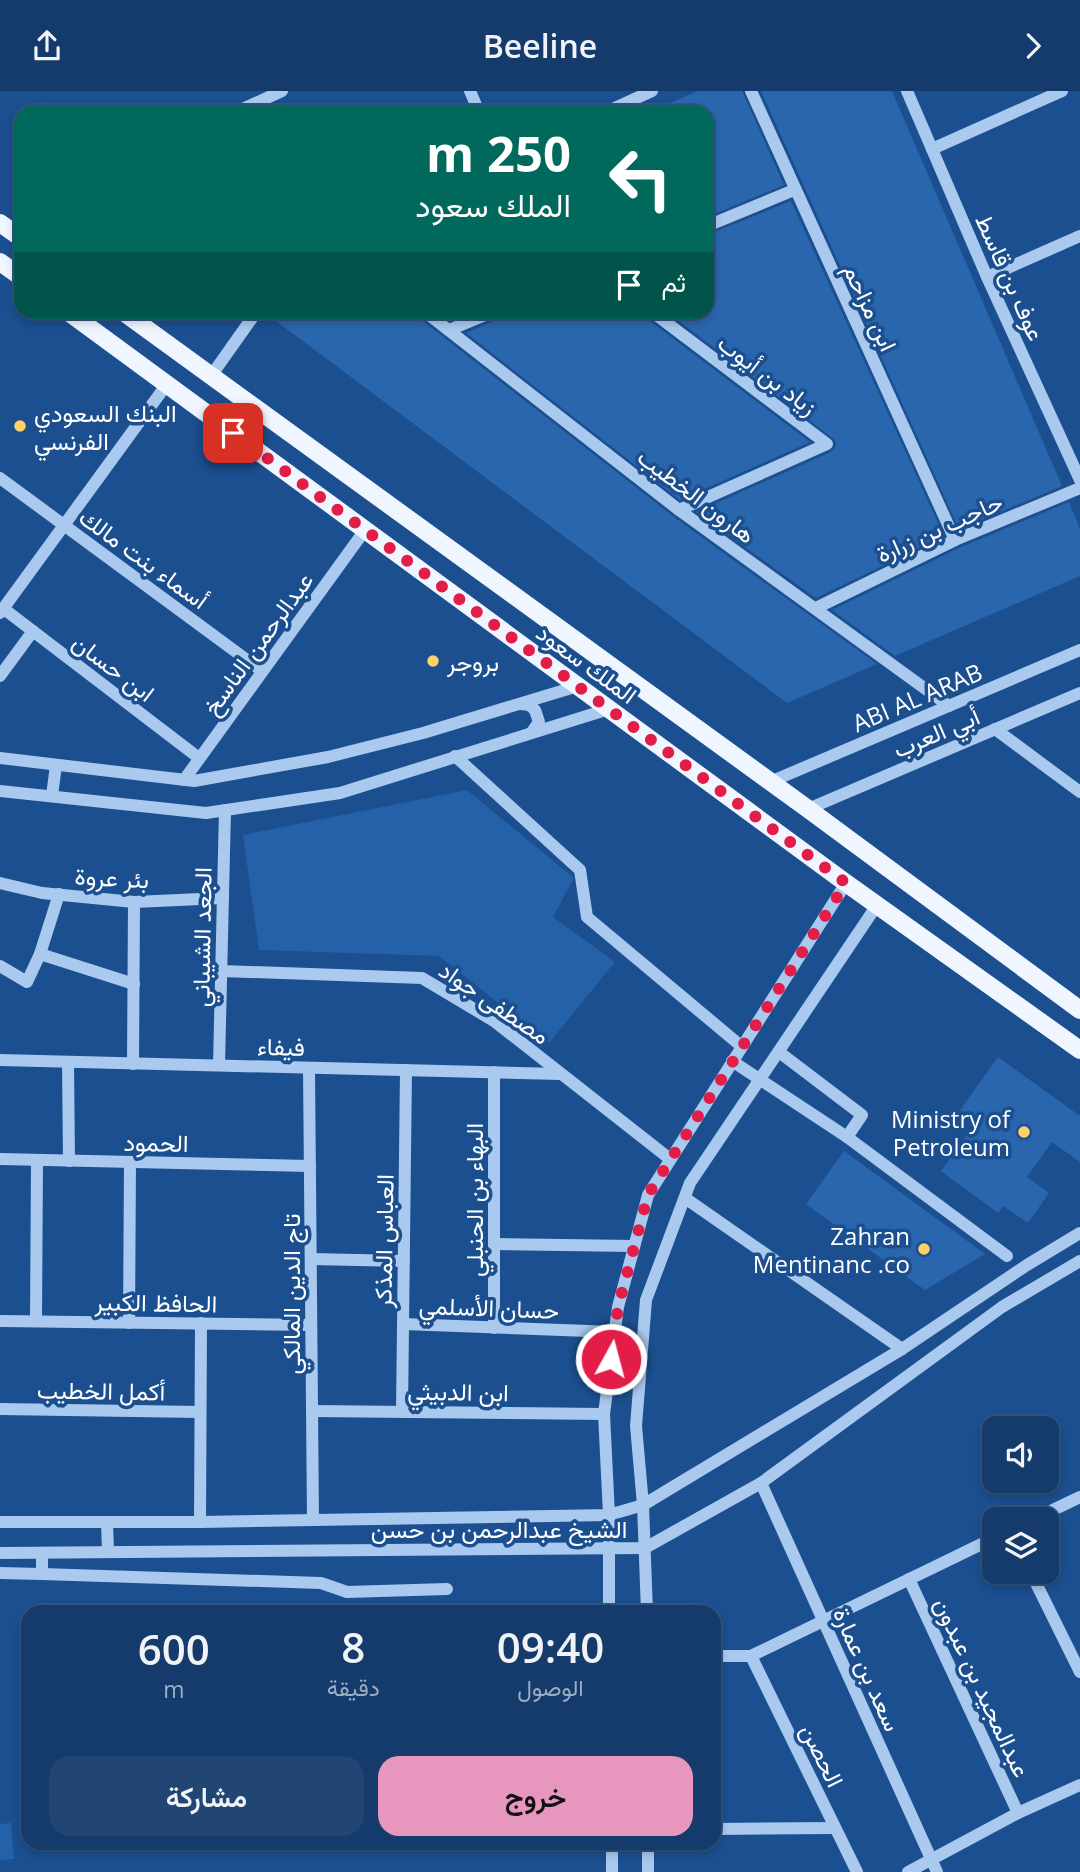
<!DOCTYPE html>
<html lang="ar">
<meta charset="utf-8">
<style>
:root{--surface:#143b6b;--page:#214673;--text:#f1f3f6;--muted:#9dadc1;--line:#33557e;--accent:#e797bd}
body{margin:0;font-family:"Open Sans",Vazirmatn,sans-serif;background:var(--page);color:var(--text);direction:rtl;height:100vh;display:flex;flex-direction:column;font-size:26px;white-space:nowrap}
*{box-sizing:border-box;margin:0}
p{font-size:23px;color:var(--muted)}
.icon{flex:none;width:38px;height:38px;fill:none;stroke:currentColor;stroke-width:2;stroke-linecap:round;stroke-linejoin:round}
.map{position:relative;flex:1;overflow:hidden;direction:ltr}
.drawer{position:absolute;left:21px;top:1514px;width:700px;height:245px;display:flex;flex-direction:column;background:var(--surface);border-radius:21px;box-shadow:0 4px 10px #0003,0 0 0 2px var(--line);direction:rtl}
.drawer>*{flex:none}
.top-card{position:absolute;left:14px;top:14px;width:700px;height:214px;border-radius:21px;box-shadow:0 4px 10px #0003,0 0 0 2px var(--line);direction:rtl;background:#00695c;color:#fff;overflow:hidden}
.fabs{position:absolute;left:982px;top:1325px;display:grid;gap:14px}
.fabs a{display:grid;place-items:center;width:77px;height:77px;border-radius:14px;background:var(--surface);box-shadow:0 4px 10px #0003,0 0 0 2px var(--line);font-size:35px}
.pin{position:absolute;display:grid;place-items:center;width:60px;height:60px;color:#fff;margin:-30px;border-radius:14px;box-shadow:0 4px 10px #0006}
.me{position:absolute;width:77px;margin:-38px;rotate:7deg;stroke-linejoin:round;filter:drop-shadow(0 0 5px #0008)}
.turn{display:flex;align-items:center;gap:24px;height:147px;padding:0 28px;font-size:32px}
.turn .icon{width:91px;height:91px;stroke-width:2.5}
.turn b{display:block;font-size:49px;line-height:60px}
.then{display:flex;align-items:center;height:66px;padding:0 28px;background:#0003;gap:14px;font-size:26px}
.eta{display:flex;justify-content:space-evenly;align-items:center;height:119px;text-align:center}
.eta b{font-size:42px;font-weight:600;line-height:49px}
.primary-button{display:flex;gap:14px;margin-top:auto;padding:14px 28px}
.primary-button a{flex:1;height:80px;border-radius:21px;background:var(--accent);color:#111;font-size:28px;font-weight:600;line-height:80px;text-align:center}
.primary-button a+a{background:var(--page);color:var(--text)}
header{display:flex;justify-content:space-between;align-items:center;height:91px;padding:0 28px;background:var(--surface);font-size:32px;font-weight:600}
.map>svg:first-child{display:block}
.green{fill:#2461a8}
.building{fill:#2a66ad}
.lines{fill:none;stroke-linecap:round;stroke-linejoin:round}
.minor{stroke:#a9c9ee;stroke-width:12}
.major{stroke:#f0f6ff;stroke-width:18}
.route{stroke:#e11d48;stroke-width:12;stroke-dasharray:0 21.6}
.poi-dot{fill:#ffd166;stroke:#1b4f8f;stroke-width:2.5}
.labels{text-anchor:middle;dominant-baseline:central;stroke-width:7;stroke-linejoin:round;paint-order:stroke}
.street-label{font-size:24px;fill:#fff;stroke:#1b4f8f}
.poi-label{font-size:24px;fill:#fff;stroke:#1b4f8f;text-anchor:start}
</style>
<header><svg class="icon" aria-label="forward" viewBox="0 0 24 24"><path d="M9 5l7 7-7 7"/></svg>Beeline<svg class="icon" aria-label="share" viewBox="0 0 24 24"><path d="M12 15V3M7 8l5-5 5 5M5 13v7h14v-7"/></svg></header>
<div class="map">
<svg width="1080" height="1781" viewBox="0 0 1080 1781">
<rect width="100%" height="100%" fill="#1b4f8f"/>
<g class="green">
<polygon points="467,699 574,787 553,826 615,871 549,952 439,865 259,859 243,744"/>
<polygon points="11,1732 14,1768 0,1769 0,1733"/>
</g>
<g class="building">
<polygon points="698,0 742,0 784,94 707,126 707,21 649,21"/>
<polygon points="761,0 892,0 1062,395 959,438"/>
<polygon points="791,110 944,445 816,507 696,421 831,361 836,355 835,349 666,220 707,220 707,144"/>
<polygon points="283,220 415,220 419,227 674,426 877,573 787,612 276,230"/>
<polygon points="439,220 471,220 450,229"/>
<polygon points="504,220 642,220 646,227 810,351 680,409 466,242 498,228"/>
<polygon points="1069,411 1080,438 1080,485 895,565 832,519 959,457"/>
<polygon points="998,966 1080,1025 1080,1071 1052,1051 1027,1086 1049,1102 1028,1132 1003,1115 998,1122 941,1080 976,1031 960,1019"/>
<polygon points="844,1060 985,1163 925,1199 806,1113"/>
</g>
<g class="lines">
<g class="minor">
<polyline points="470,0 479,21"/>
<polyline points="751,0 955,449"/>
<polyline points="907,0 987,186 1080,389"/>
<polyline points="236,21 282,0"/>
<polyline points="606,21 652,0"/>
<polyline points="932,58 1062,0"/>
<polyline points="707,135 794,99"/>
<polyline points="987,186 1080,145"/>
<polyline points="424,220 679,419 949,615"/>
<polyline points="651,220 827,353 679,419"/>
<polyline points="449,239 495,220"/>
<polyline points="211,285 257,220"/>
<polyline points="0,387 262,580"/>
<polyline points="816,517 955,449 1080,397"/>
<polyline points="4,518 199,667"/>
<polyline points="0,522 167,293"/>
<polyline points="0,585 33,540"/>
<polyline points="521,613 529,614 535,619 539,631 532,641"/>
<polyline points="995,638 1080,701"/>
<polyline points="455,665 580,779 587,826 741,955"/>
<polyline points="0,667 194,690 328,666 423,642 578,595"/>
<polyline points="184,689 365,439"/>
<polyline points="770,691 1080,559"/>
<polyline points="0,700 206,722 340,702 609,618"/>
<polyline points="52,705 56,674"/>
<polyline points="808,718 1080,602"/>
<polyline points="0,792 42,802 134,811 223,807"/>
<polyline points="40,863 59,803"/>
<polyline points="0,875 27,891 40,863 134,893"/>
<polyline points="222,880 422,887 494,930 670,1068"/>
<polyline points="0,969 561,983"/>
<polyline points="732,970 847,1046 862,1024 779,961"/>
<polyline points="68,971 69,1070"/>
<polyline points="133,973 134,811"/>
<polyline points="219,974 225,719"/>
<polyline points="309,977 313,1429"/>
<polyline points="494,981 494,1237"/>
<polyline points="847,1046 1007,1165"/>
<polyline points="0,1068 310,1075"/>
<polyline points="685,1107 902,1258"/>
<polyline points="494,1153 634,1155"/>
<polyline points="311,1168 404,1170"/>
<polyline points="0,1230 311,1234"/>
<polyline points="36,1230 37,1069"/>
<polyline points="129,1232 130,1071"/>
<polyline points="403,1233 615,1241"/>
<polyline points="0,1318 200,1321"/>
<polyline points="312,1320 604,1323"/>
<polyline points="402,1321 406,979"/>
<polyline points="761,1392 937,1781"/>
<polyline points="1034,1428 1080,1406"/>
<polyline points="0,1431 200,1431 609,1424 643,1414 902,1258 1027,1174 1080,1142"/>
<polyline points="107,1431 108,1461"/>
<polyline points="200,1431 201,1232"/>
<polyline points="0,1462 645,1457 761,1392 1002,1216 1080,1170"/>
<polyline points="42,1462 42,1483 321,1492 347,1501 447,1498"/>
<polyline points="1030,1480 1080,1581"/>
<polyline points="0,1482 42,1483"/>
<polyline points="909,1488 1018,1722"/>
<polyline points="609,1521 609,1424 604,1323 618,1216 648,1104 846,792"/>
<polyline points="647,1521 643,1414 636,1335 646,1209 690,1092 877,814"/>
<polyline points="714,1565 751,1565 994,1447"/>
<polyline points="751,1565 857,1781"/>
<polyline points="714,1738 835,1737"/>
<polyline points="612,1752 612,1781"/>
<polyline points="648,1752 648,1781"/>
<polyline points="908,1781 1018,1722 1080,1694"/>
</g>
<g class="major">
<polyline points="0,132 21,147"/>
<polyline points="0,171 21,186"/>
<polyline points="67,220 846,792 1080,959"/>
<polyline points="122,220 808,718 1080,919"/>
</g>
</g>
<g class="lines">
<polyline class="route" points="233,342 846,792 648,1104 618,1216 611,1268"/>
</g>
<g class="poi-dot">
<circle cx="20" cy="335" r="7"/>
<circle cx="433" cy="570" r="7"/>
<circle cx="1024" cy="1041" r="7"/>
<circle cx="924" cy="1158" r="7"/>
</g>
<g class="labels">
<g class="street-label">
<text transform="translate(1011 186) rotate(66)">عوف بن قاسط</text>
<text transform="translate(871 216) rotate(65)">ابن مزاحم</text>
<text transform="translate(768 283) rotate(37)">زياد بن أيوب</text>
<text transform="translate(697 404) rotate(37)">هارون الخطيب</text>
<text transform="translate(939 436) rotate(-24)">حاجب بن زرارة</text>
<text transform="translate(144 467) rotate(36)">أسماء بنت مالك</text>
<text transform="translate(257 552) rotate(-54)">عبدالرحمن الناسخ</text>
<text transform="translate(587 572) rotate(36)">الملك سعود</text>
<text transform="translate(114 576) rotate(37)">ابن حسان</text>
<text transform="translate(917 606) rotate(-23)">ABI AL ARAB</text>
<text transform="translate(936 641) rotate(-23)">أبي العرب</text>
<text transform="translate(112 786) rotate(3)">بئر عروة</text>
<text transform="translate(201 846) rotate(-89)">الجعد الشيباني</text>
<text transform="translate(495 911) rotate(34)">مصطفى جواد</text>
<text transform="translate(281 955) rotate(1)">فيفاء</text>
<text transform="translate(156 1051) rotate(1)">الحمود</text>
<text transform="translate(473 1109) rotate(-90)">البهاء بن الحنبلي</text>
<text transform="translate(383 1150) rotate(-89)">العباس المذكر</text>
<text transform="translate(290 1203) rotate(-90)">تاج الدين المالكي</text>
<text transform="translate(156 1211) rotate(1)">الحافظ الكبير</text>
<text transform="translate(489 1216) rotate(2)">حسان الأسلمي</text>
<text transform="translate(101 1299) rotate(1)">أكمل الخطيب</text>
<text transform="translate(458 1300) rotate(1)">ابن الدبيثي</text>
<text x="499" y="1437">الشيخ عبدالرحمن بن حسن</text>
<text transform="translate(868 1578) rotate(66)">سعد بن عمارة</text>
<text transform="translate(983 1596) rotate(65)">عبدالمجيد بن عبدون</text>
<text transform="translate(823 1664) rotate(64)">الحصن</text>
</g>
<g class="poi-label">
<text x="34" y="321">البنك السعودي<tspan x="34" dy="28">الفرنسي</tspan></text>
<text x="447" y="570">بروجر</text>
<text x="1010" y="1027" text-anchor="end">Ministry of<tspan x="1010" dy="28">Petroleum</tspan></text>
<text x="910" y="1144" text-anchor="end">Zahran<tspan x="910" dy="28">Mentinanc .co</tspan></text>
</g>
</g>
</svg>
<div class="fabs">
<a><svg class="icon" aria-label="sound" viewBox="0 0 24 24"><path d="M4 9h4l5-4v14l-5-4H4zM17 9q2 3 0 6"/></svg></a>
<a><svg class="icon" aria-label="layers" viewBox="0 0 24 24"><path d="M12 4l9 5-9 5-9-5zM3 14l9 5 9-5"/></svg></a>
</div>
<div class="pin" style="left:233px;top:342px;background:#d93025"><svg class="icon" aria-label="arrive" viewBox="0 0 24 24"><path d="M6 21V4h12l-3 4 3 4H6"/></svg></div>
<svg class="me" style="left:611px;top:1268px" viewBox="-20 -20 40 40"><circle r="17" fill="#e11d48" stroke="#fff" stroke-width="3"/><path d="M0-11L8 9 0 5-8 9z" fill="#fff"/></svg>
<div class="top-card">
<div class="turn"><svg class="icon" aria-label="left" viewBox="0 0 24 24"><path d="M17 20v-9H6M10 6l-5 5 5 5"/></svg><div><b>250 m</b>الملك سعود</div></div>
<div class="then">ثم<svg class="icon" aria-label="arrive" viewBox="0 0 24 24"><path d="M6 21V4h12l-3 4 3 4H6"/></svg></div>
</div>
<section class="drawer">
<div class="eta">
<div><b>09:40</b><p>الوصول</p></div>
<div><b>8</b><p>دقيقة</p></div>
<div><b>600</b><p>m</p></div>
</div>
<div class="primary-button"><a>خروج</a><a>مشاركة</a></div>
</section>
</div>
